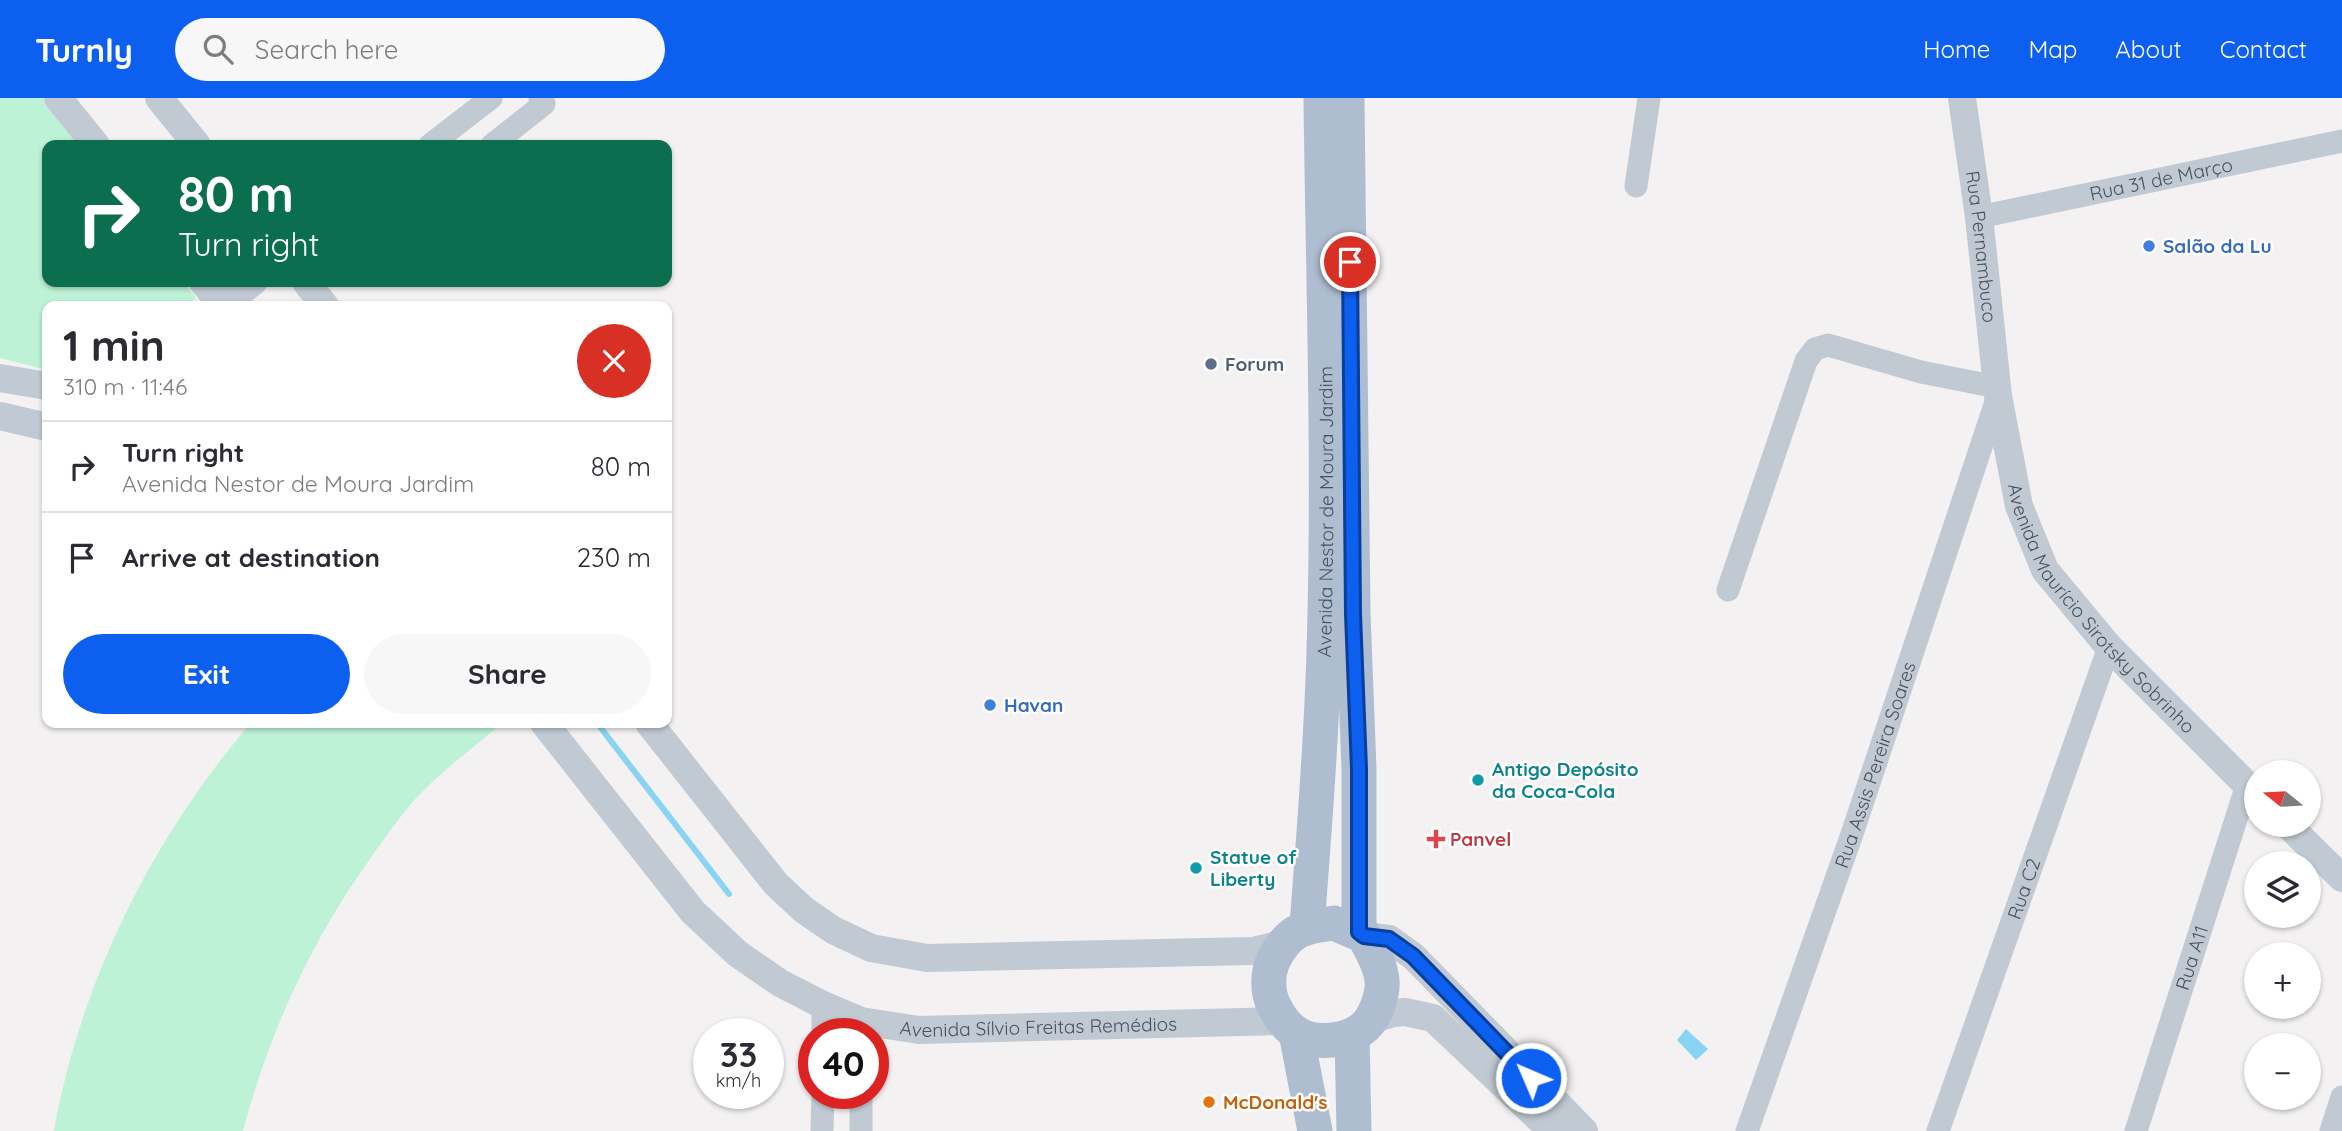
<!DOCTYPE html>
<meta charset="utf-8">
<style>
:root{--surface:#fff;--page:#f7f7f7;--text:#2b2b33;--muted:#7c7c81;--line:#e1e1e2;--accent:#0d5ff0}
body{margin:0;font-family:Quicksand,sans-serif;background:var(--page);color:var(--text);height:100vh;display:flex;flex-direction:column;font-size:26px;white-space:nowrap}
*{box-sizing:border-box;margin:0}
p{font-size:23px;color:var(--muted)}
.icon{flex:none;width:38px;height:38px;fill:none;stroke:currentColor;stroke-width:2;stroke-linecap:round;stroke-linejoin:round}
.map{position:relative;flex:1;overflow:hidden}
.panel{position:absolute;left:42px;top:203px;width:630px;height:427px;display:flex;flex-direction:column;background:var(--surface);border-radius:14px;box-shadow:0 2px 5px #0004}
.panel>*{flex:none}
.top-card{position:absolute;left:42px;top:42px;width:630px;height:147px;border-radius:14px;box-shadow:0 2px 5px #0004;background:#0b6e4f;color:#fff;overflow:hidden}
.needle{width:46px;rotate:288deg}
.buttons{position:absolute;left:2244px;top:662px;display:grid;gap:14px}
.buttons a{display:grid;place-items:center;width:77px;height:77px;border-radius:50%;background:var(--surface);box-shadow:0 2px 5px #0004;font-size:35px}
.speed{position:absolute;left:693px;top:920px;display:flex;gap:14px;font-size:35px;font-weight:700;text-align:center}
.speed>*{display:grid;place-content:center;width:91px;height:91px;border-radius:50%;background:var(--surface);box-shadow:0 2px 5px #0004;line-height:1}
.speed small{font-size:18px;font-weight:400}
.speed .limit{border:10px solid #d22;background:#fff;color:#111}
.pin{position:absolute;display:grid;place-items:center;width:60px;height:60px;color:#fff;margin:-30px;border:4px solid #fff;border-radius:50%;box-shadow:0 2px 7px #0007}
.me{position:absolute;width:77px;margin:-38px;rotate:315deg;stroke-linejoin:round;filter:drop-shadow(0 0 5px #0008)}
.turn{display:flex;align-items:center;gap:24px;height:147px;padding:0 21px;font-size:32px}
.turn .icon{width:91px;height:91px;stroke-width:2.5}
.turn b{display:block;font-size:49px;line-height:60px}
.round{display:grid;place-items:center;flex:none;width:74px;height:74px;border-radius:37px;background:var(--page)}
.head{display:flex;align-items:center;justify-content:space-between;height:119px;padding:0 21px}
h1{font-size:42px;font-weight:700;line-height:52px}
.cta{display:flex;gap:14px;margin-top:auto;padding:14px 21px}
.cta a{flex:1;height:80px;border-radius:42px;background:var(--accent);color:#fff;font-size:28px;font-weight:700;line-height:80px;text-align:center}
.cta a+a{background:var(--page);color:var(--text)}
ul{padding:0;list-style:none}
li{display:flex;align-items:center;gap:21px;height:91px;padding:0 21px;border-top:2px solid var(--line)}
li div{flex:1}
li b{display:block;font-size:26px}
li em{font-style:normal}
header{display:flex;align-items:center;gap:42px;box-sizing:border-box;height:98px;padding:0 35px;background:var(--accent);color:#fff}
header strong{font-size:33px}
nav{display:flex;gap:38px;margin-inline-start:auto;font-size:24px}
.search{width:490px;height:63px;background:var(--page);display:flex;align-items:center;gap:18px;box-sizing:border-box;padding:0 24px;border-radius:38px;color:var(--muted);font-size:26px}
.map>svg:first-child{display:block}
.green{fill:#bdf2d6}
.water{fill:#88d4f2}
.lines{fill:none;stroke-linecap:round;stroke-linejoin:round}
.stream{stroke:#88d4f2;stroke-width:6}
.minor{stroke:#c1cad3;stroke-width:23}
.tertiary{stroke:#c1cad3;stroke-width:28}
.primary{stroke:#afbdd1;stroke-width:35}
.route-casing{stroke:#083e9c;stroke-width:18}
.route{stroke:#0d5ff0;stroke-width:12}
.shop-dot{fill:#3f7fe0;stroke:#fff;stroke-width:2.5}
.service-dot{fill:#5c6f8a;stroke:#fff;stroke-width:2.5}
.culture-dot{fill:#0f9aa8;stroke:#fff;stroke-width:2.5}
.health-dot{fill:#e0444e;stroke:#fff;stroke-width:2.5}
.food-dot{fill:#e8710a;stroke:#fff;stroke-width:2.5}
.labels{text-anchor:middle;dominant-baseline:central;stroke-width:5;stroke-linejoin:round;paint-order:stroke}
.street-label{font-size:19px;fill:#475260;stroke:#fff}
.shop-label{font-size:19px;font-weight:bold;fill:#366cbe;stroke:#fff;text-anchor:start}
.service-label{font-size:19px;font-weight:bold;fill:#4e5e75;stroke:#fff;text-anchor:start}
.culture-label{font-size:19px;font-weight:bold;fill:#0d838f;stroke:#fff;text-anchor:start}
.health-label{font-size:19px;font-weight:bold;fill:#be3a42;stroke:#fff;text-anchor:start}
.food-label{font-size:19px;font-weight:bold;fill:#c56008;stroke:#fff;text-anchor:start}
</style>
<header>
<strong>Turnly</strong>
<div class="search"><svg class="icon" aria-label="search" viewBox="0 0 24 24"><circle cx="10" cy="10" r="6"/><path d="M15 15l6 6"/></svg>Search here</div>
<nav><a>Home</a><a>Map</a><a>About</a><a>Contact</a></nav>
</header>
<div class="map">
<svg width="2342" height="1033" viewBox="0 0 2342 1033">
<rect width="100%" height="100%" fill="#f3f1f1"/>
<g class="green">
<polygon points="0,0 43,0 79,47 47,47 47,184 184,184 196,200 185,208 47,208 47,272 0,260"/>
<path d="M251,625H502C474,649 443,672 417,699C401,717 386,738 372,758C312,841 269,934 243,1033H54C80,885 153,738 251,625Z"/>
</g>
<polygon class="water" points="1686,931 1708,951 1696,962 1677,942"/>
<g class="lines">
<polyline class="stream" points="597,625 729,796"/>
<g class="minor">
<polyline points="430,47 491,0"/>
<polyline points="492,47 544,6 540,0"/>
<polyline points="1636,88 1649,0"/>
<path id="s1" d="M1979,119L2342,43"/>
<polyline points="1728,492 1806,263 1815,251 1828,247 1921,274 1997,289"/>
<polyline points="823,936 823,907"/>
<polyline points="861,996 861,1033"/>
<polyline points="822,1033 823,996"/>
<path id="s2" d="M1747,1033L1852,736L1998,298"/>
<path id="s3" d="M1938,1033L2109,549"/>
<path id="s4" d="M2136,1033L2247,687"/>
<polyline points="2331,1033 2342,999"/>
</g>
<g class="tertiary">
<polyline points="58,0 96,47"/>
<polyline points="159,0 197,47"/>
<path id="s5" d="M1962,0L1979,119L1998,298L2019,408L2045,472L2109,549L2256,696"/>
<polyline points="203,184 223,208"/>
<polyline points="306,184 325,208"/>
<polyline points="221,208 253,184"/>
<polyline points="0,280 47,288"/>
<polyline points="0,318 47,329"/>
<path id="s6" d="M544,625L693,814L738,856L780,885L823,907L861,923L919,932L1282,923"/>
<polyline points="649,625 776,786 804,812 833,832 871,850 927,860 1253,853 1282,846"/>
<polyline points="2287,726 2342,780"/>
<polyline points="1364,838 1389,841 1413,858 1584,1033"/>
<polyline points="1373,921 1393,915 1405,914 1433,920 1552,1033"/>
</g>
<g class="primary">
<polyline points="1347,0 1353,516 1359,671 1359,834"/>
<path d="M1334,825L1364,838C1371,852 1381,867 1382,883C1383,890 1381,897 1379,904C1372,925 1362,936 1339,941C1307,947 1288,936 1274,908C1267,894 1267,875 1274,861C1289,832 1302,829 1334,825Z"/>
<path id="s7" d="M1307,828C1315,724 1323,620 1325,515C1329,344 1323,172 1321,0"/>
<polyline points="1296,935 1315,1033"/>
<polyline points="1352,938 1354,1033"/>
</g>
</g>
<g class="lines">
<g class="route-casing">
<polyline id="route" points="1350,164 1353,516 1359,671 1359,834 1364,838 1389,841 1413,858 1531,980"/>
</g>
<use href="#route" class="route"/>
</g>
<g class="shop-dot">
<circle cx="2149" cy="148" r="7"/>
<circle cx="990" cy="607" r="7"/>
</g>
<circle class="service-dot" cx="1211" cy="266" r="7"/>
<g class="culture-dot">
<circle cx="1478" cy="682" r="7"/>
<circle cx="1196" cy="770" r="7"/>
</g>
<path class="health-dot" d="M1432.5 730.5h7v7h7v7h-7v7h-7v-7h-7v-7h7z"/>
<circle class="food-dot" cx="1209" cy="1004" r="7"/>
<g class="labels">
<g class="street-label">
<text stroke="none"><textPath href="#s1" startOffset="186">Rua 31 de Março</textPath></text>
<text stroke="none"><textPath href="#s5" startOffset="150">Rua Pernambuco</textPath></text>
<text stroke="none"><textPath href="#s7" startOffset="415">Avenida Nestor de Moura Jardim</textPath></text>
<text stroke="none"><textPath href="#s5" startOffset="544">Avenida Maurício Sirotsky Sobrinho</textPath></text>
<text stroke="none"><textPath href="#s2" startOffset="388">Rua Assis Pereira Soares</textPath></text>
<text stroke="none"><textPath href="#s3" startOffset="257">Rua C2</textPath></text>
<text stroke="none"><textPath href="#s4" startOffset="182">Rua A11</textPath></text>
<text stroke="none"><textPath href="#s6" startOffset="621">Avenida Sílvio Freitas Remédios</textPath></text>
</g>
<g class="shop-label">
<text x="2163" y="148">Salão da Lu</text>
<text x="1004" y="607">Havan</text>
</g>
<g class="service-label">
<text x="1225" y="266">Forum</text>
</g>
<g class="culture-label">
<text x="1492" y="671">Antigo Depósito<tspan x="1492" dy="22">da Coca-Cola</tspan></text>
<text x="1210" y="759">Statue of<tspan x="1210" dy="22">Liberty</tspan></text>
</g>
<g class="health-label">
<text x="1450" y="741">Panvel</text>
</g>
<g class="food-label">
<text x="1223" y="1004">McDonald's</text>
</g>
</g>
</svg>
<div class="buttons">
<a><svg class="needle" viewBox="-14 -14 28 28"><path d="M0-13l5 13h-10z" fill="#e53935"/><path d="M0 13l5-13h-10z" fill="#7c7c81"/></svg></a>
<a><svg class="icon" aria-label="layers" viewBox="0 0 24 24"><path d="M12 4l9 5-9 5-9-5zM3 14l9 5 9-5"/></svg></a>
<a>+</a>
<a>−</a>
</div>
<div class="speed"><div>33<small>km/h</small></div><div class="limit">40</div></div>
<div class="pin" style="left:1350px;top:164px;background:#d93025"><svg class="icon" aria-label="arrive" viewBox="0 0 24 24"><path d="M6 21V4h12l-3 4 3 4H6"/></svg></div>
<svg class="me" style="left:1531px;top:980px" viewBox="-20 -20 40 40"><circle r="17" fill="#0d5ff0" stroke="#fff" stroke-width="3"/><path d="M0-11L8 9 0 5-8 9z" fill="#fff"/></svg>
<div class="top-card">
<div class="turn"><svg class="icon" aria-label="right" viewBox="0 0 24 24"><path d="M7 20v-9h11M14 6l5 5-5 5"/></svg><div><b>80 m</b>Turn right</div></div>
</div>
<section class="panel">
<div class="head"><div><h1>1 min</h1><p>310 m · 11:46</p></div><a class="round" style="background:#d93025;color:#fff"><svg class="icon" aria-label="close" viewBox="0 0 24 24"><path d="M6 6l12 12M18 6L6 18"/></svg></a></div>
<ul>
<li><svg class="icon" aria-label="right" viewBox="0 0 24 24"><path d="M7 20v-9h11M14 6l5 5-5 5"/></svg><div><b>Turn right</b><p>Avenida Nestor de Moura Jardim</p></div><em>80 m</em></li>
<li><svg class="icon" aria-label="arrive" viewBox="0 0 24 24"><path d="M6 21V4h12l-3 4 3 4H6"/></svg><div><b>Arrive at destination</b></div><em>230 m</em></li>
</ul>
<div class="cta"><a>Exit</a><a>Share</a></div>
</section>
</div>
